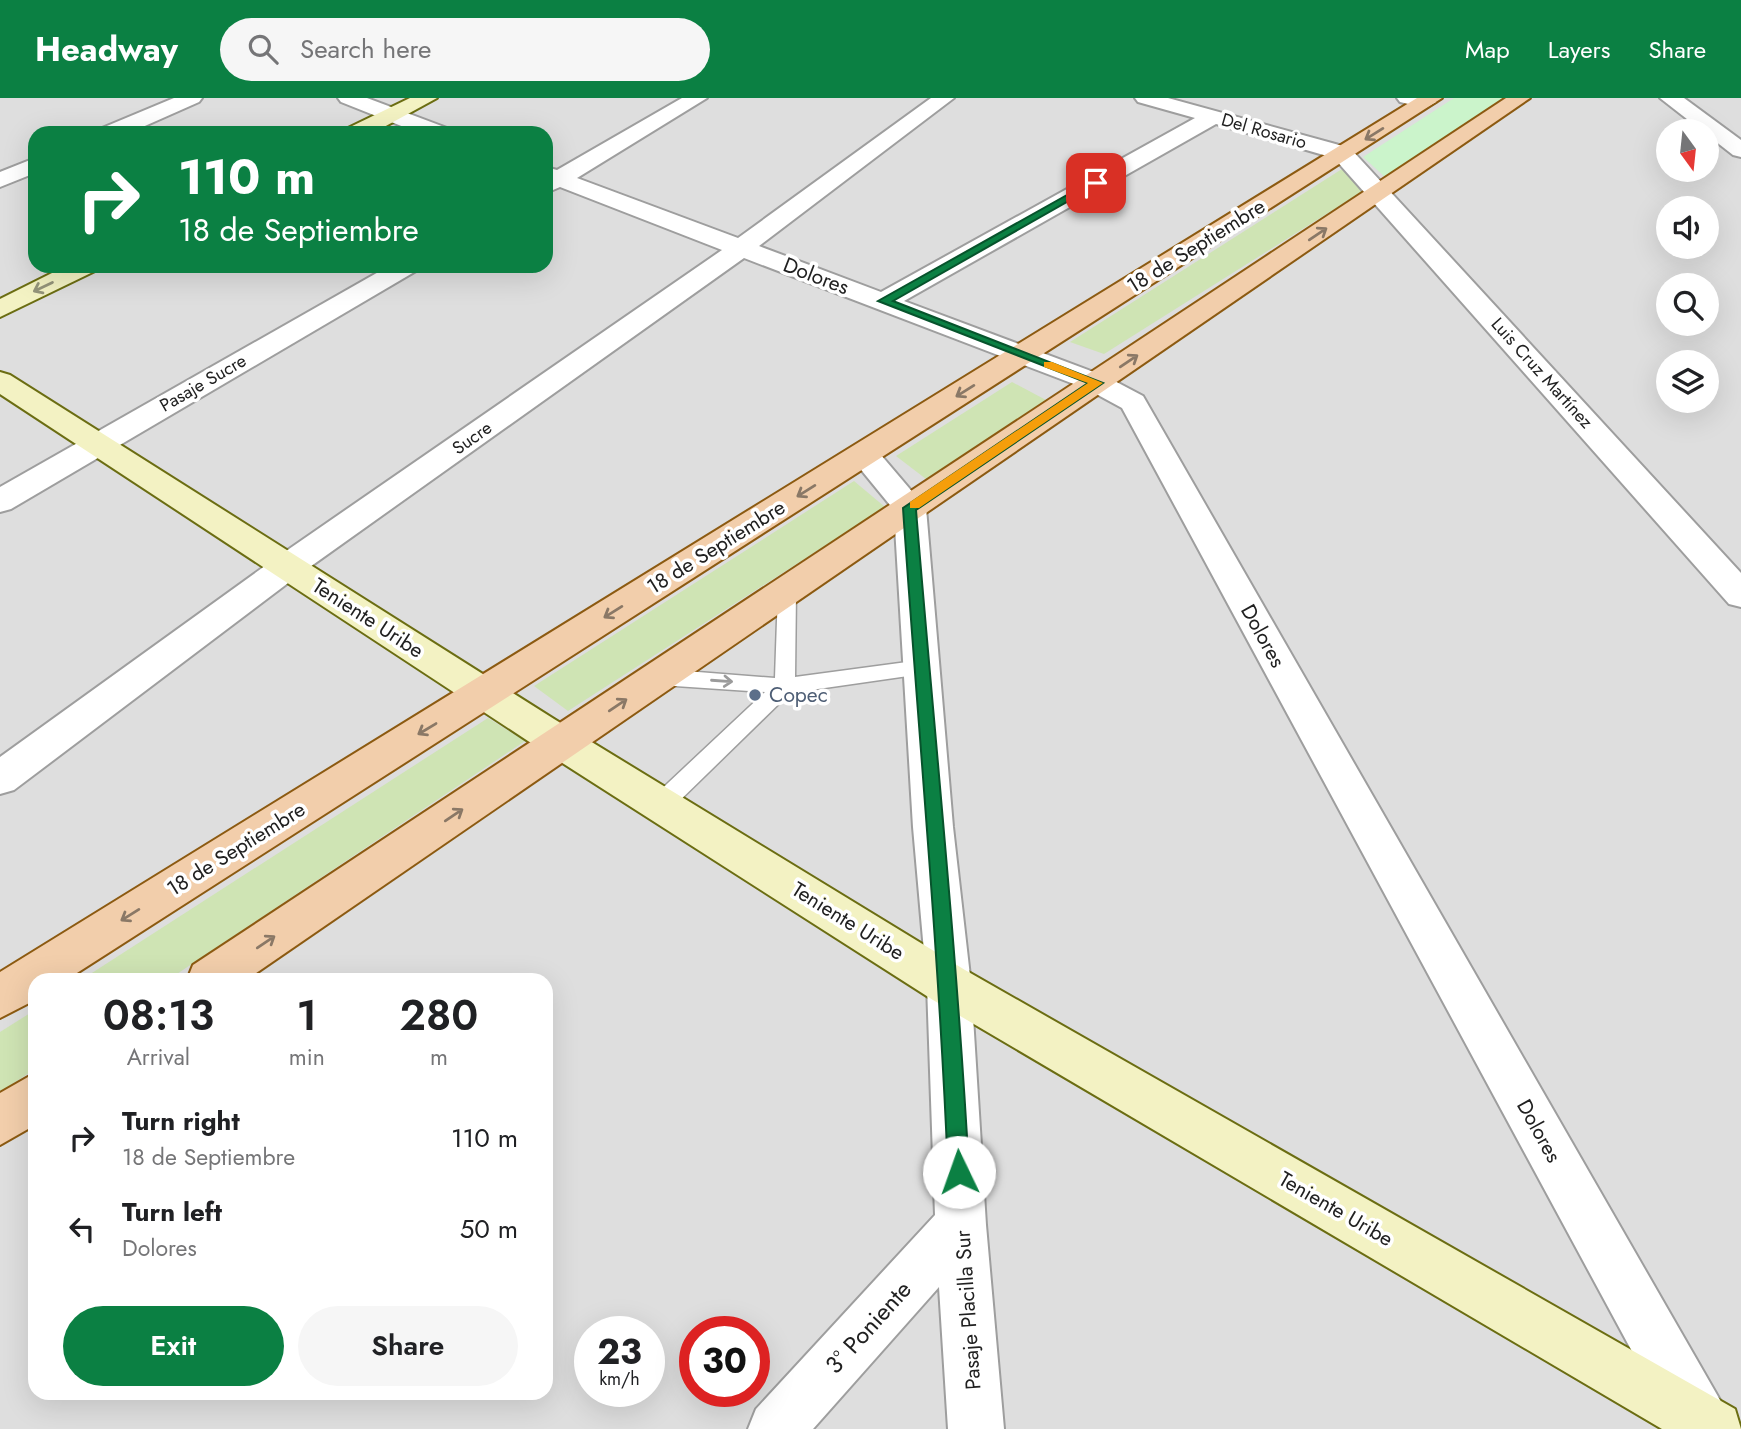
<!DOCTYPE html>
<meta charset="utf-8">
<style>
:root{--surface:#fff;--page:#f6f6f6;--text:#202124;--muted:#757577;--accent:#0b8043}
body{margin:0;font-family:Jost,sans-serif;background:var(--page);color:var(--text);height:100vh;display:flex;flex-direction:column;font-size:26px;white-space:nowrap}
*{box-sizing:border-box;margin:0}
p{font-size:23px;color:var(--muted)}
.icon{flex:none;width:38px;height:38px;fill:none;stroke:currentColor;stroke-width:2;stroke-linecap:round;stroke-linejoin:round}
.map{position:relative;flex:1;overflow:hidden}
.panel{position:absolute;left:28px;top:875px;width:525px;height:427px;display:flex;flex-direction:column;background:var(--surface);border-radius:21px;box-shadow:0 7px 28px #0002}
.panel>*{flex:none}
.guide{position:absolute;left:28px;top:28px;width:525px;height:147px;border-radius:21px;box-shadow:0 7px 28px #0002;background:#0b8043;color:#fff;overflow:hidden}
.needle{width:46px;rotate:165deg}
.tools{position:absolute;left:1656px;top:21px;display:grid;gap:14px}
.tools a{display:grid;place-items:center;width:63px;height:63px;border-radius:50%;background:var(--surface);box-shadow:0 7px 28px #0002;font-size:35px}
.speed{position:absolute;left:574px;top:1218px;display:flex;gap:14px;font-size:35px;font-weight:700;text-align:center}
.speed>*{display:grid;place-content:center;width:91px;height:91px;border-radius:50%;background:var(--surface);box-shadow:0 7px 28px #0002;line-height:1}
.speed small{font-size:18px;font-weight:400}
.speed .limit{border:10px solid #d22;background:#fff;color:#111}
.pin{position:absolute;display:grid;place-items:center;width:60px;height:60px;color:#fff;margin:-30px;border-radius:14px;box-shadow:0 4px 10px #0006}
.me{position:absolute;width:77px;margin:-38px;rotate:357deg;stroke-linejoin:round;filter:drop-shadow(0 0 5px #0008)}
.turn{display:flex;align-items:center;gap:24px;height:147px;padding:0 35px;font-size:32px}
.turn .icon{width:91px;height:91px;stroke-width:2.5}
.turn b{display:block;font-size:49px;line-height:60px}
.eta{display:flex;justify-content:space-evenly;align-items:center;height:119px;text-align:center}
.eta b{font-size:42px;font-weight:600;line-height:49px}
.primary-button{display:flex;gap:14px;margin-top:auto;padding:14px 35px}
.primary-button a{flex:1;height:80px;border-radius:42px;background:var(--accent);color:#fff;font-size:28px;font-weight:600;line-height:80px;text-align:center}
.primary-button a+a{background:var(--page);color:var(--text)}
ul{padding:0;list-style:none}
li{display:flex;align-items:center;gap:21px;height:91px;padding:0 35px}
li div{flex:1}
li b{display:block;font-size:26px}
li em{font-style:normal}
header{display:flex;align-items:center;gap:42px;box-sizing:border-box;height:98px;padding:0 35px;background:var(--accent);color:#fff}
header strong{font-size:33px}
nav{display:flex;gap:38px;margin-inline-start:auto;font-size:24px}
.search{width:490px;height:63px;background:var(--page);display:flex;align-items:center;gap:18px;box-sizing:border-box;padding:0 24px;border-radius:38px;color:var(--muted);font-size:26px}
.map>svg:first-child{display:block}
.residential{fill:#dedede;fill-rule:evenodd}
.grass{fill:#cfe4b4}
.park{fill:#cbf4cb}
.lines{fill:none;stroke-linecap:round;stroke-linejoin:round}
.lane-casing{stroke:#9e9e9e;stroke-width:3}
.street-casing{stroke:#9e9e9e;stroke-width:4}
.secondary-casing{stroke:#6b6d12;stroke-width:4}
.primary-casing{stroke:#8c5a11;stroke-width:4}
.lane{fill:#fff;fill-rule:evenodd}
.street{fill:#fff;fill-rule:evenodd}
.secondary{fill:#f3f2c3;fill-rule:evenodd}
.primary{fill:#f2ceab;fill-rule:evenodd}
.oneway{stroke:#8a7866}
.oneway2{stroke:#94947a}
.oneway3{stroke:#9b9b9b}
.route{fill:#0b8043;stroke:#07532c;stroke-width:2}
.slow{fill:#f59e0b}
.service-dot{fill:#5c6f8a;stroke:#fff;stroke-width:2.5}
.labels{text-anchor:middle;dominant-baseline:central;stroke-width:7;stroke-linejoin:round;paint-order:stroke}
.far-street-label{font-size:18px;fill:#212121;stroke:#fff}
.street-label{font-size:21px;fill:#212121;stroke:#fff}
.service-label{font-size:21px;fill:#4e5e75;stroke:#fff;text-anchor:start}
.near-street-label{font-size:24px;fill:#212121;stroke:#fff}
</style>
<header>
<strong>Headway</strong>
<div class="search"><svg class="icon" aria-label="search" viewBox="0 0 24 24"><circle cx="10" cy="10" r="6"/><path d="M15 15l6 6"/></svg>Search here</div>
<nav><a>Map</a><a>Layers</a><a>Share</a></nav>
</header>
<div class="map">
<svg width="1741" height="1331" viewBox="0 0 1741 1331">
<rect width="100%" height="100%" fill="#f0ede8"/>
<path class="residential" d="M0,0H1741V1331H0ZM1668,33H1706V72H1668ZM35,35H546V168H35ZM1668,110H1706V149H1668ZM1668,187H1706V226H1668ZM1668,264H1706V303H1668ZM35,882H546V1295H35ZM590,1234H649V1293H590ZM695,1234H754V1293H695Z"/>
<g class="grass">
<polygon points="1342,71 1366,91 1104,256 1070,244"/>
<polygon points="1012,284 1046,302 926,381 896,358"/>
<polygon points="854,383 885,409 568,613 534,588"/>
<polygon points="488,620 525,643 168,882 81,882"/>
<polygon points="35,912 35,971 0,994 0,934"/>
</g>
<polygon class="park" points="1454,0 1503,0 1385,79 1363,59"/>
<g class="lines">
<g class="lane-casing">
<polygon id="lane" points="787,486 796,493 795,579 922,562 929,565 932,570 929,575 790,595 668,714 660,716 652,714 649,707 652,700 765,594 660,587 653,584 650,579 653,574 660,571 775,580 778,493"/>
</g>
<g class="street-casing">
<g id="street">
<polygon points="174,0 202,0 199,4 129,35 99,35 102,30"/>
<polygon points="338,0 367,0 447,30 450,35 419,35 341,4"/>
<polygon points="682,0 707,0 577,80 738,140 931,0 954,0 759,148 881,194 1195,20 1138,4 1135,0 1168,0 1350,50 1741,475 1741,509 1729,506 1334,60 1216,26 904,203 1107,279 1143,298 1720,1302 1728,1322 1724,1331 1674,1331 1122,310 1087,291 744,160 300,476 14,692 0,696 0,659 276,460 722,152 560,89 546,95 546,69 557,72"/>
<polygon points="1397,0 1433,0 1436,4 1425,10 1400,4"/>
<polygon points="1660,0 1684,0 1741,42 1741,59 1733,57"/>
<polygon points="35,60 35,75 0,89 0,74"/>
<polygon points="389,168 420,168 416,173 11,411 0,414 0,389"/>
<polygon points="864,347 875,350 926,410 953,729 971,887 986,1127 1004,1331 948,1331 939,1189 813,1331 748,1331 756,1311 935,1117 927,887 913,729 894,412 849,357 853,350"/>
</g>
</g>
<g class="secondary-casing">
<g id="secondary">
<polygon points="410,0 437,0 373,35 345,35 348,30"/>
<polygon points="66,168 99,168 95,173 0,219 0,201"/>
<polygon points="0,274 10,277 554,621 965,872 1735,1311 1741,1331 1662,1331 933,902 528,643 0,296"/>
</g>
</g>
<g class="primary-casing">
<g id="primary">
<polygon points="1417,0 1442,0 66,882 35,882 35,902 0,920 0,874"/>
<polygon points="1506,0 1530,0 246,882 187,882 193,867"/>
<polygon points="35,975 35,1027 0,1047 0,995"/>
</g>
</g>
<use href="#lane" class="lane"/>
<use href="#street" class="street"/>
<use href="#secondary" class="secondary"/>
<use href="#primary" class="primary"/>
</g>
<defs><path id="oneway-shaft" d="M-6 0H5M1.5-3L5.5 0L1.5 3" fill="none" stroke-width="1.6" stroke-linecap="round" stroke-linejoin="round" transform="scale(1.75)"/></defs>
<g class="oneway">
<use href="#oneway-shaft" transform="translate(1374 36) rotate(148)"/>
<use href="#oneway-shaft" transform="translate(1318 136) rotate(-34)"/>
<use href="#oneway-shaft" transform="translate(1129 263) rotate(-34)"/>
<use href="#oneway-shaft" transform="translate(965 293) rotate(148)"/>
<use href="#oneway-shaft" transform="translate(806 393) rotate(148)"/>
<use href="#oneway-shaft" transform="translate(613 514) rotate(148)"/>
<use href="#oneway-shaft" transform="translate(618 607) rotate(-34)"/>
<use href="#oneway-shaft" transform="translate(427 631) rotate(149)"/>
<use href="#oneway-shaft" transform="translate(454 717) rotate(-34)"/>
<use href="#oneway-shaft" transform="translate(130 817) rotate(148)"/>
<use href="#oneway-shaft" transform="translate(266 844) rotate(-34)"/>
</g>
<use class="oneway2" href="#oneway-shaft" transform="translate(43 189) rotate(154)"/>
<use class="oneway3" href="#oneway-shaft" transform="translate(722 583) rotate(4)"/>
<path class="route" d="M1092,83L1100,85L893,203L1103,285L916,412C934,633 957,853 969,1074L966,1081L959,1084L951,1081L948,1074C939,852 918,631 903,410L1088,285L878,203Z"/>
<polygon class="slow" points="1044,264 1052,264 1103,285 919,410 910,410 910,404 1088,285 1044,269"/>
<circle class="service-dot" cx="755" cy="597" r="7"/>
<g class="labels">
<g class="far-street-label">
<text transform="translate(1264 33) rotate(16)">Del Rosario</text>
<text transform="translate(1542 275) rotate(48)">Luis Cruz Martínez</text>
<text transform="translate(203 285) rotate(-30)">Pasaje Sucre</text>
<text transform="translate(472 340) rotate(-35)">Sucre</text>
</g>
<g class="street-label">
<text transform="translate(1196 148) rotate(-32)">18 de Septiembre</text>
<text transform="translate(816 178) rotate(21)">Dolores</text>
<text transform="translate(716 449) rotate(-32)">18 de Septiembre</text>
<text transform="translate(368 520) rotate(33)">Teniente Uribe</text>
<text transform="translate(1263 538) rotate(61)">Dolores</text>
<text transform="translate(236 751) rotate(-32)">18 de Septiembre</text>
<text transform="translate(848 823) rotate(32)">Teniente Uribe</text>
<text transform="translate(1539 1033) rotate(61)">Dolores</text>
<text transform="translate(1336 1111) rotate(30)">Teniente Uribe</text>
<text transform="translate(968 1212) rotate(-94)">Pasaje Placilla Sur</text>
</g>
<g class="service-label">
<text x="769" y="597">Copec</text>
</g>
<g class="near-street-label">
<text transform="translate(868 1229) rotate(-48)">3° Poniente</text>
</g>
</g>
</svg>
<div class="tools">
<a><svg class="needle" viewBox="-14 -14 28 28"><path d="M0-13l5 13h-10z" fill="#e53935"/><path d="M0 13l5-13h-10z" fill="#757577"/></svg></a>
<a><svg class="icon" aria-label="sound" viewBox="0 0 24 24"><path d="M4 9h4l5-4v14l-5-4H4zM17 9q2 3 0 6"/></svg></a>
<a><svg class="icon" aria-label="search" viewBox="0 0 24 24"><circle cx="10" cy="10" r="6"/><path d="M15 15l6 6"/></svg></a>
<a><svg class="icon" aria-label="layers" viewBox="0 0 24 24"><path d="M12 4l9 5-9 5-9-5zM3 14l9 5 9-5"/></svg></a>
</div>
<div class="speed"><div>23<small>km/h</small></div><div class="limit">30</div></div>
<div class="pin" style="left:1096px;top:85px;background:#d93025"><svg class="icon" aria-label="arrive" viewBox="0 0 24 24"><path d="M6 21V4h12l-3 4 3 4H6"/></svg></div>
<svg class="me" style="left:959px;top:1074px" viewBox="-20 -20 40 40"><circle r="19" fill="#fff"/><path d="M0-13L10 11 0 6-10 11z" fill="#0b8043"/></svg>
<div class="guide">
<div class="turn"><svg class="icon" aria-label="right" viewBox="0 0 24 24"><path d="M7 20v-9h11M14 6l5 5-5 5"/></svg><div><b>110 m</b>18 de Septiembre</div></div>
</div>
<section class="panel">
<div class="eta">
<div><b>08:13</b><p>Arrival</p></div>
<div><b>1</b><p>min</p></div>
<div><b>280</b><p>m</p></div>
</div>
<ul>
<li><svg class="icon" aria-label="right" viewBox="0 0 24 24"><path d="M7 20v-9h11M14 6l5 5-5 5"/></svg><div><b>Turn right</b><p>18 de Septiembre</p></div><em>110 m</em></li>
<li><svg class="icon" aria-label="left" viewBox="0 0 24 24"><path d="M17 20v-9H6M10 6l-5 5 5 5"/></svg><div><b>Turn left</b><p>Dolores</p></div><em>50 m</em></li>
</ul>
<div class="primary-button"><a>Exit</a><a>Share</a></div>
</section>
</div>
